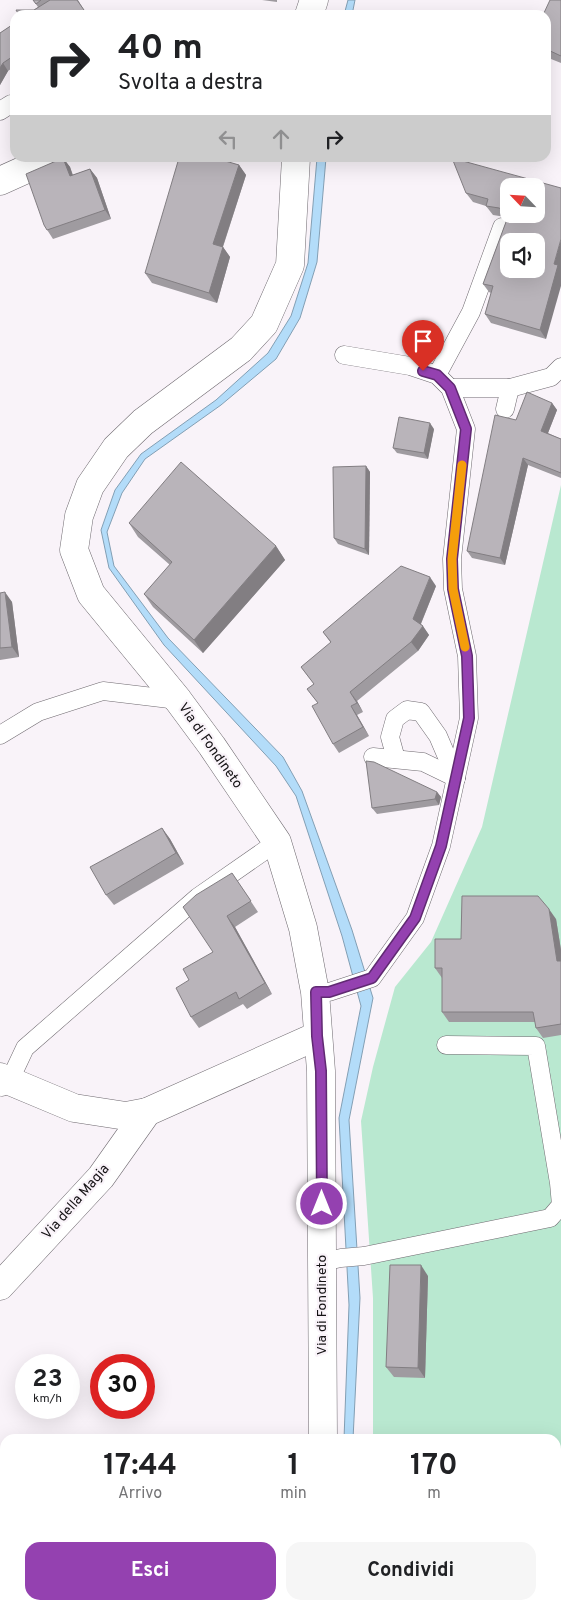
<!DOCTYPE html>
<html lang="it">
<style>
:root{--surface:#fff;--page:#f6f6f6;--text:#202124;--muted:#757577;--accent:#9441b0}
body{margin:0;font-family:Overpass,sans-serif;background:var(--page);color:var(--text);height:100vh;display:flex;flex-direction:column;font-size:19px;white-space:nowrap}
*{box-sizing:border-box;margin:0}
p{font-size:16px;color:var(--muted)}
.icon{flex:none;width:28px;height:28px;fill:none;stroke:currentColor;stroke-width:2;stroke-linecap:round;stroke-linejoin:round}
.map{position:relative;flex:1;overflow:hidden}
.side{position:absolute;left:0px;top:1434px;width:561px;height:176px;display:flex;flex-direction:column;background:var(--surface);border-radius:15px 15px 0 0;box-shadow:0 5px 20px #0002}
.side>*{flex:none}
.banner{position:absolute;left:10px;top:10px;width:541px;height:152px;border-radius:15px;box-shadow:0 5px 20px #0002;background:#fff;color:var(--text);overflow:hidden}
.needle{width:32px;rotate:295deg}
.buttons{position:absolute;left:500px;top:178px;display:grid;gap:10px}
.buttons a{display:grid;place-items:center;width:45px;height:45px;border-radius:10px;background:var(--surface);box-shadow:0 5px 20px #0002;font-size:25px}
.speed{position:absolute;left:15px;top:1354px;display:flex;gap:10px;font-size:25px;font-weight:700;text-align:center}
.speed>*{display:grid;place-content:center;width:65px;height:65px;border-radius:50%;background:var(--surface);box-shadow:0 5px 20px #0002;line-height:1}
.speed small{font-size:12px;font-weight:400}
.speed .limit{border:8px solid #d22;background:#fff;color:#111}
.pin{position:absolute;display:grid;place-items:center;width:42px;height:42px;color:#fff;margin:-51px -21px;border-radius:50% 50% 50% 0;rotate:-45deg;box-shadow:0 0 5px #0007}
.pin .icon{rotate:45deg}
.me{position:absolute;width:55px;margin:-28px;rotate:0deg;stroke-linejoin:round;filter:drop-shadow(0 0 4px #0008)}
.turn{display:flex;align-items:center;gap:18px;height:105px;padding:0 25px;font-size:22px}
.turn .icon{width:65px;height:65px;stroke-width:2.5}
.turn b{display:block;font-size:35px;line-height:42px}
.lanes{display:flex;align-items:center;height:48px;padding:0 25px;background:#0003;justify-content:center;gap:25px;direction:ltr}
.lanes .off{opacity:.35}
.eta{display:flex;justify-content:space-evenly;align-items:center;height:85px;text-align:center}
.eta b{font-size:30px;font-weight:700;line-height:35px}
.primary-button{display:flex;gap:10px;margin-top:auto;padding:10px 25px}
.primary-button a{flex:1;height:58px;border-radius:15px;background:var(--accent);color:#fff;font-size:20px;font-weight:700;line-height:58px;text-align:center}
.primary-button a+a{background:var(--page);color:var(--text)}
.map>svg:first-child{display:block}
.green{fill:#b9e8d0}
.water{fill:#b3dcf9;stroke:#839fb4}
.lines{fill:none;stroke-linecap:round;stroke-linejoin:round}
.service-casing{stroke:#6f6a70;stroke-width:19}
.minor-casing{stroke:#6f6a70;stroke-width:29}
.service{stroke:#fff;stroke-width:18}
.minor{stroke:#fff;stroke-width:28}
.wall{fill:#9f9ba0}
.shaded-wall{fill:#827e82}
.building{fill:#b9b4ba;stroke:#827e82;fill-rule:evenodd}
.route-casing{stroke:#602a72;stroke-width:12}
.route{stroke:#9441b0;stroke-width:9}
.slow{stroke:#f59e0b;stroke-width:9}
.labels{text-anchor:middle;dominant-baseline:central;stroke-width:4.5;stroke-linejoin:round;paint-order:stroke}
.street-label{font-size:14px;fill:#141214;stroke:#f9f3f9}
</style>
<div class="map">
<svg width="561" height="1609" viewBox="0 0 561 1609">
<rect width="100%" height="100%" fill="#f9f3f9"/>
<polygon class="green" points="561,485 561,1460 556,1460 556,1439 373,1439 373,1298 361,1121 373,1067 395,987 431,942 482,827"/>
<g class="water">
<polygon points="348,0 355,0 352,15 344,15"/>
<polygon points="317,158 326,158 317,262 300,318 276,359 221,405 145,459 122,493 107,532 114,566 168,638 283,757 302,791 352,930 373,998 349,1120 360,1298 353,1439 344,1439 349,1305 339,1118 361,1006 342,936 296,796 276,766 164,645 109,568 101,530 115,490 141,454 216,400 268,353 291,316 308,263"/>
</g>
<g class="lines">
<g class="service-casing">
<g id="service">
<polyline points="0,111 11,104"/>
<polyline points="437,375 471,312 502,227"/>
<polyline points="450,388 510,388 551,377 561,367"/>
<polyline points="505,409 510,388"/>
<polyline points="0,735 38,712 103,691 178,700"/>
<polyline points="373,757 423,762 456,778"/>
<polyline points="396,759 390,737 395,719 407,710 421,712 438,736 456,778"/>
<polyline points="315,992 329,992 372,978 415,918 441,846 469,718 467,656 453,589 452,559 466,429 450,388 437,375 410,366 344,355"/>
<polyline points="2,1087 9,1082 25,1048 198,897 277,842"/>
<polyline points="322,1262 341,1258 364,1256 428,1243 550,1218 561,1205 559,1183 536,1046 446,1045"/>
<polyline points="553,1609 561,1603"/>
</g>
</g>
<g class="minor-casing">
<g id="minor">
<polyline points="309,15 314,0"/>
<polyline points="296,158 290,265 264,324 241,349 143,422 116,448 90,486 79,516 74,550 91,594 178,700 212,746 277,842 303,928 315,992 321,1071 323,1439"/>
<polyline points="0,181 51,158"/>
<polyline points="0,1077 74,1108 126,1116 147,1112"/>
<polyline points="0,1286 101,1177 147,1112 317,1036"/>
<polyline points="352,1605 353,1609"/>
</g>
</g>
<use href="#service" class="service"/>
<use href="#minor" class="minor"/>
</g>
<g class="wall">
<polygon points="33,0 78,0 87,15 19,15 34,10 38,7"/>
<polygon points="262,0 277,0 277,2"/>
<polygon points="561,0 561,63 546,57 546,15"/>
<polygon points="15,23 15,66 8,71 0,85 0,33"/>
<polygon points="63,158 70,167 73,175 90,169 97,178 111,219 53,239 44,225"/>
<polygon points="239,165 246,175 223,247 230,257 217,303 152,283 145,273"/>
<polygon points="561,188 546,339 491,323 485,314 491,293 489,292 483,284 506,222 506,217 493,215 486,206 473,202 466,193"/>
<polygon points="552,403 557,410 548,433 561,439 561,478 528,465 505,565 472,558 467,551 516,420"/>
<polygon points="434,429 428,459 397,453 393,448"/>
<polygon points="366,466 370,472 369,555 338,544 334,538"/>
<polygon points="129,523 276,546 285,560 203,653 153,607 144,594 170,565 138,537"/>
<polygon points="436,586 421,624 429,635 418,651 357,701 363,712 357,715 369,736 339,753 333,744 318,703 307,689 314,684 301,667 331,643 323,632"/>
<polygon points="0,593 12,602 19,657 0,660"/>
<polygon points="437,792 441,797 439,805 377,814 372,808"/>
<polygon points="162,828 170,839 184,864 114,905 106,895"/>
<polygon points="232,873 258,912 235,927 272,994 247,1009 243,1004 199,1028 191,1017 189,980 213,952"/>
<polygon points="556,919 561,950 561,1035 543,1038 536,1028 535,1022 449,1022 442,1012 442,978 435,968"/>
<polygon points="428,1276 425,1378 394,1377 386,1367"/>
<polygon points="561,1484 561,1586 556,1587 556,1485"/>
<polygon points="189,1605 216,1605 208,1609 191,1609"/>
</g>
<g class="shaded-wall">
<polygon points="3,63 8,71 0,85 0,68"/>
<polygon points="63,158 70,167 76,186 70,176"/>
<polygon points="239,165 246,175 220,255 213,244"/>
<polygon points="90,169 97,178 111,219 105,210"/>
<polygon points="561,239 561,286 546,339 540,330 554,264"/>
<polygon points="223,247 230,257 217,303 209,293"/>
<polygon points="552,403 557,410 546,438 541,431"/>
<polygon points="430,423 434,429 428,459 424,453"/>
<polygon points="523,458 528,465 505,565 500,558"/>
<polygon points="366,466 370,472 369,555 365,549"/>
<polygon points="276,546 285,560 203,653 194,640"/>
<polygon points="430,577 436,586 419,628 413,619"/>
<polygon points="5,592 12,602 19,657 12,647"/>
<polygon points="423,626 429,635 418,651 411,642"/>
<polygon points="350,692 357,701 363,712 357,703"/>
<polygon points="351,706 357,715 369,736 363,727"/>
<polygon points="437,792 441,797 439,805 435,799"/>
<polygon points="162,828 170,839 184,864 176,853"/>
<polygon points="549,909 556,919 561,950 561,966 557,961"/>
<polygon points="227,916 235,927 272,994 265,983"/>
<polygon points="421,1265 428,1276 425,1378 418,1368"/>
<polygon points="76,1605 80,1605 82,1609 75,1609"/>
</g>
<g class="building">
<polygon points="33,0 41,0 36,4"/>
<polygon points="50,0 77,0 84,10 76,15 19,15 16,10 34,10"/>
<polygon points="550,0 561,0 561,56 546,49 546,15 543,15"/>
<polygon points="15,23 15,55 3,63 0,68 0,33"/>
<polygon points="63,158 70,176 90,169 105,210 47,230 44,225 26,174"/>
<polygon points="179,158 215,158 239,165 213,244 223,247 209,293 145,273"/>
<path d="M452,158L561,188V239L554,264L558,265L540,330L485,314L493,286L483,284L506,222L507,212L499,208L486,206L488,199L466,193ZM509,186H536V214H509ZM509,241H536V269H509Z"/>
<polygon points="527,392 552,403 541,431 561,439 561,473 523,458 500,558 467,551 495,415 516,420"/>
<polygon points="399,417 430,423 424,453 393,448"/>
<polygon points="181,462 276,546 194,640 144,594 172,562 129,523"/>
<polygon points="366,466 365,549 334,538 333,467"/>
<polygon points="401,566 430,577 413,619 423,626 411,642 350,692 357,703 351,706 363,727 333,744 312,706 318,703 307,689 314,684 301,667 331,642 323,632"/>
<polygon points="5,592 12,647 0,648 0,593"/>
<polygon points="366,761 374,762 437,792 435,799 372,808"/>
<polygon points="162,828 176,853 106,895 90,867"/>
<polygon points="232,873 251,901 227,916 265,983 239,999 236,992 191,1017 176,988 189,980 183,969 213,952 183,907 196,895"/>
<polygon points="462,896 538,896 549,909 557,961 561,961 561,1024 536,1028 533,1012 442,1012 442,968 435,968 435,939 461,939"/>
<polygon points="390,1265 421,1265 418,1368 386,1367"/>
<polygon points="561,1484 561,1575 556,1576 556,1485"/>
<polygon points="27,1605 76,1605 75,1609 26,1609"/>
</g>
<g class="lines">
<g class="route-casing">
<polyline id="route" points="322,1204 321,1071 317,1036 316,992 329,992 372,978 415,918 441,846 469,718 467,656 453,589 452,559 466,429 450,388 437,375 423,371"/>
</g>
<use href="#route" class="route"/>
<polyline class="slow" points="462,465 452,559 453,589 465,647"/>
</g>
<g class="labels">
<g class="street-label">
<text transform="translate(210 746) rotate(55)">Via di Fondineto</text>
<text transform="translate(76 1202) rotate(-49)">Via della Magia</text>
<text transform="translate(322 1305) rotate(-90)">Via di Fondineto</text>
</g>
</g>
</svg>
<div class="buttons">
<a><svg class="needle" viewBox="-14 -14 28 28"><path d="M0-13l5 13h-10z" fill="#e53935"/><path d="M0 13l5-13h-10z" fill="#757577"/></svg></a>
<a><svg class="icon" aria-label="sound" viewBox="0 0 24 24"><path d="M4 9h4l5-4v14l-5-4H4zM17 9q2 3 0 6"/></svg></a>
</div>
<div class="speed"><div>23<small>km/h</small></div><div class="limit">30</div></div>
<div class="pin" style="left:423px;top:371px;background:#d93025"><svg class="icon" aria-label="arrive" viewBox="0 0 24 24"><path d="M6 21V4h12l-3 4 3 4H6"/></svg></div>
<svg class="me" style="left:322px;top:1204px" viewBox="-20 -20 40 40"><circle r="17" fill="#9441b0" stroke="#fff" stroke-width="3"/><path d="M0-11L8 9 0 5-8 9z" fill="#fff"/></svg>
<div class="banner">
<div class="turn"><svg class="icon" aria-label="right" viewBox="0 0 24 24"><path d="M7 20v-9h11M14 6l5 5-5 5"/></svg><div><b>40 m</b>Svolta a destra</div></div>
<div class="lanes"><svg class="icon off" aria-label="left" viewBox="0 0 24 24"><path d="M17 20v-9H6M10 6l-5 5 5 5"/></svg><svg class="icon off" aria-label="ahead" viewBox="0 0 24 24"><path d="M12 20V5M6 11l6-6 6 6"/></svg><svg class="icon" aria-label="right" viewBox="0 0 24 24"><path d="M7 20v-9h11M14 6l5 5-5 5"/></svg></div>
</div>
<section class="side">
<div class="eta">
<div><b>17:44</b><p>Arrivo</p></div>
<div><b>1</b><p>min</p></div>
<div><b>170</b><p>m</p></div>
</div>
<div class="primary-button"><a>Esci</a><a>Condividi</a></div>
</section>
</div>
